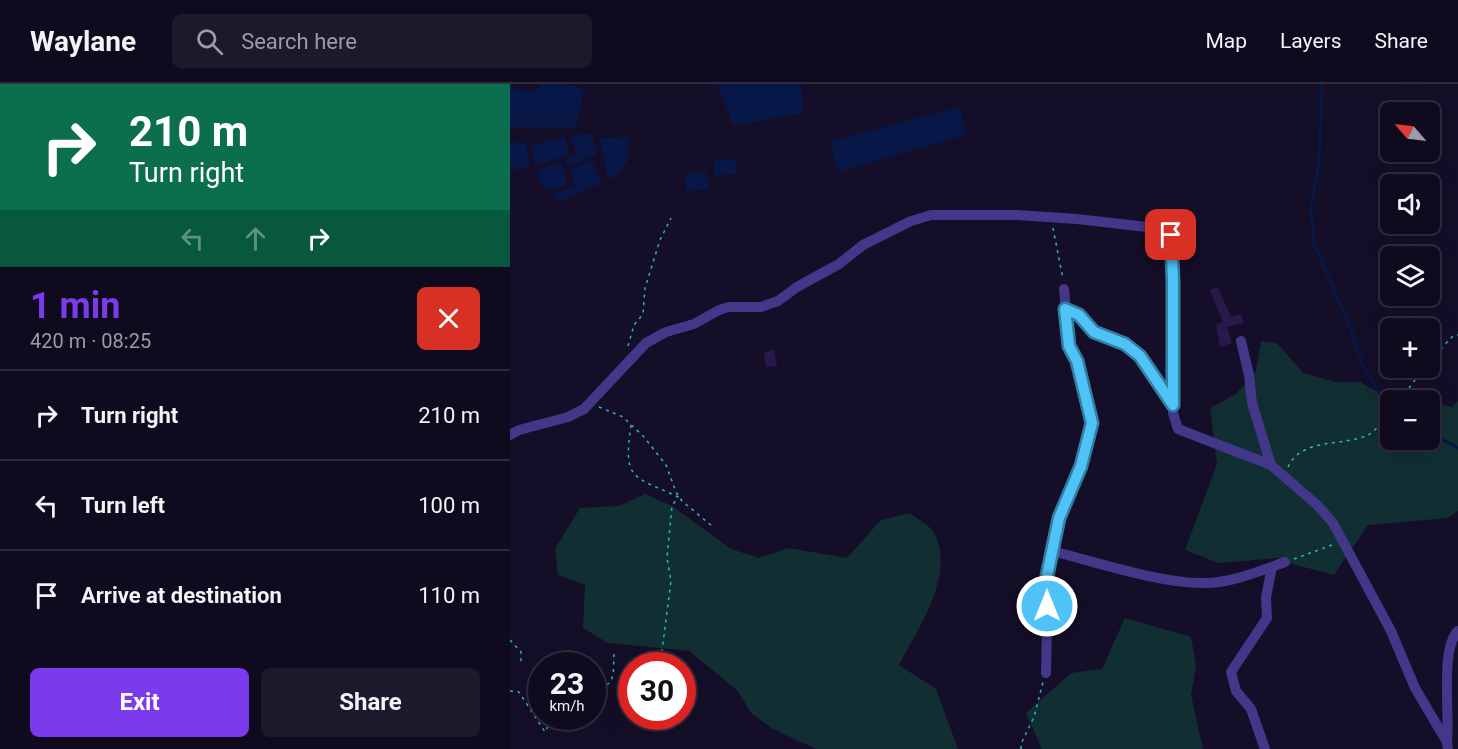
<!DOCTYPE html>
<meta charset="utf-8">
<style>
:root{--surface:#100a1e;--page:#1e182b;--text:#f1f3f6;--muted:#9c9aa4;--line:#302b3c;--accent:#7c3aed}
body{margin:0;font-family:Roboto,sans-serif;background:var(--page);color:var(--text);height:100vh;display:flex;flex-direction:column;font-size:22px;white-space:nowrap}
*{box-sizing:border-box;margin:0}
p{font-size:20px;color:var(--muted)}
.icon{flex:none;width:33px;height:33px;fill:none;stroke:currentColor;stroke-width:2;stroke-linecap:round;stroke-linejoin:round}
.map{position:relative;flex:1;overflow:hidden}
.panel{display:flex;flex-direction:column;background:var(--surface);width:510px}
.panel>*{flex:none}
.hud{background:#0b6e4f;color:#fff;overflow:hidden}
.needle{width:39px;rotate:298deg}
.controls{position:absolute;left:870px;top:18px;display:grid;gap:12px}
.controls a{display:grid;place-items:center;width:60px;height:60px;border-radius:9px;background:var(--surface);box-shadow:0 6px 24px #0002,0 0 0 2px var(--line);font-size:30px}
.speed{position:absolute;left:18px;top:568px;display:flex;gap:12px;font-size:30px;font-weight:700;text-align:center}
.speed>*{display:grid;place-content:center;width:78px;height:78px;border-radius:50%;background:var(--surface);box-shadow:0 6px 24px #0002,0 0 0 2px var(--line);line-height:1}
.speed small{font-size:15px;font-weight:400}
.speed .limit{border:9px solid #d22;background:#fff;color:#111}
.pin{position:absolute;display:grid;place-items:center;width:51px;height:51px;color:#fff;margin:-26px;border-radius:12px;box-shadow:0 3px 9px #0006}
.me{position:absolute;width:66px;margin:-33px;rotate:0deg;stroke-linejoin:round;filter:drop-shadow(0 0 4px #0008)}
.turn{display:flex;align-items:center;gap:21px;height:126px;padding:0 30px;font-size:27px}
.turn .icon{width:78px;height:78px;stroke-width:2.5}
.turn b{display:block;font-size:42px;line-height:51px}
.lanes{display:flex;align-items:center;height:57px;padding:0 30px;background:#0003;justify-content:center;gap:30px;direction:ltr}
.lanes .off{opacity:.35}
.round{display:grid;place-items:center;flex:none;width:63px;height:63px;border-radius:9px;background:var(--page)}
.summary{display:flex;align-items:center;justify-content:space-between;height:102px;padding:0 30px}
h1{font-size:36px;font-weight:700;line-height:45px;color:var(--accent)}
.action{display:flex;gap:12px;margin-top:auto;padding:12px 30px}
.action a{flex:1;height:69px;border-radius:9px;background:var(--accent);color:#fff;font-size:24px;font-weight:700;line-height:69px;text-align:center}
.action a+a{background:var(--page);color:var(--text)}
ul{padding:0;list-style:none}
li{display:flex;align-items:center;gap:18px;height:90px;padding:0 30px;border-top:2px solid var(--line)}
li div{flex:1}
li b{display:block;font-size:22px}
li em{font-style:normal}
header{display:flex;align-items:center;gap:36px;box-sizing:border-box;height:84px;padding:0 30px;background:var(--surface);border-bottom:2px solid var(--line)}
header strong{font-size:28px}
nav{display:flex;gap:33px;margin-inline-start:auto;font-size:21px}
.search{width:420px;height:54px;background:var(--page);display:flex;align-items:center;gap:15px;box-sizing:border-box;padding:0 21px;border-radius:9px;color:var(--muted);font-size:22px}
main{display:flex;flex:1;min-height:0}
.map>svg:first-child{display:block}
.green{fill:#112f32}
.water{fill:#071747}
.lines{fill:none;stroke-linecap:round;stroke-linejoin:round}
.stream{stroke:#071747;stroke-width:3}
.building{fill:#28194a}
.path{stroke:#29b7bf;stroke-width:1.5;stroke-dasharray:3 4.5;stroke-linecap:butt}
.minor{stroke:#433789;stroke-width:10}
.route-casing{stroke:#337fa1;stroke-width:15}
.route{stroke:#4fc3f7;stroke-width:10}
</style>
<header>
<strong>Waylane</strong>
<div class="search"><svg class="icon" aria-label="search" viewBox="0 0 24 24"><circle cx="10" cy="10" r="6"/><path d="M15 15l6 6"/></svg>Search here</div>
<nav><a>Map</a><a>Layers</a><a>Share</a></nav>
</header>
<main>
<section class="panel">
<div class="hud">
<div class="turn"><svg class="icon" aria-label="right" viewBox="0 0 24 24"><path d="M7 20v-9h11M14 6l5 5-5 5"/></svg><div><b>210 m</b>Turn right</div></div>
<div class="lanes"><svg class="icon off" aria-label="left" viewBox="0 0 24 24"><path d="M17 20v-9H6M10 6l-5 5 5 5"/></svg><svg class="icon off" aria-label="ahead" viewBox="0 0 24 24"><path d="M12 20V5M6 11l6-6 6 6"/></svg><svg class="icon" aria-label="right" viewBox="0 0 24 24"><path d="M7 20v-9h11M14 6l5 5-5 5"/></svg></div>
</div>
<div class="summary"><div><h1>1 min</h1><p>420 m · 08:25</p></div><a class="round" style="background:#d93025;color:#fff"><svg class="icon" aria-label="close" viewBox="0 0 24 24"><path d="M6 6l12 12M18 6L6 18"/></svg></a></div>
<ul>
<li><svg class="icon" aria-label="right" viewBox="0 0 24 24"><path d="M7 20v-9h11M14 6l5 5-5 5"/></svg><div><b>Turn right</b></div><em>210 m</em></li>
<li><svg class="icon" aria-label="left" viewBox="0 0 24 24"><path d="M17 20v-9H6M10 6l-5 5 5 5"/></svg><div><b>Turn left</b></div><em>100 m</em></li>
<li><svg class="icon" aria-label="arrive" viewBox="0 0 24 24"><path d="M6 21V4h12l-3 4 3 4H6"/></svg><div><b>Arrive at destination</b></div><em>110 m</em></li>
</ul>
<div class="action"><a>Exit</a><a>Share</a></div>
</section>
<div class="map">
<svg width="948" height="665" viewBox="0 0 948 665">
<rect width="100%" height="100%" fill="#150e28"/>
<g class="green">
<polygon points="751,257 767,259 793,289 825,298 850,298 882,316 919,316 880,316 880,356 920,356 920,317 942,323 948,317 948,427 938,434 858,441 824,491 775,478 768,474 708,479 675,466 707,380 700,324 726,310 746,287"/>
<path d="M135,410L162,422L221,465L249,474L278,464L337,474L371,436L400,429C407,435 421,442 425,450C445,492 408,545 389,581L426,605L448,665H306L263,645L241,629L228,607L179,567L98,559L73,544L75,501L48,491L45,465L70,424L109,422Z"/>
<polygon points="615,534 681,553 686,582 681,611 693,665 532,665 516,629 561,589 592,585"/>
</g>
<g class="water">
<polygon points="0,0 4,6 27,7 32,0 54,0 74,5 66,43 0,43"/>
<polygon points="207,0 291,0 293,29 224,42"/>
<polygon points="450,23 456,51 328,88 320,57"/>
<polygon points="82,50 87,70 59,82 56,76 66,72 61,51"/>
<polygon points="56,53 59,71 25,81 21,61"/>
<polygon points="118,53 117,79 109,86 105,93 98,95 90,54"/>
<polygon points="0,58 16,59 20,82 0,87"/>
<polygon points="205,75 226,75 226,90 204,92"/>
<polygon points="82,76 92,99 48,118 43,111 65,101 60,86"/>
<polygon points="51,77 57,100 34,107 27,87"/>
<polygon points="196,86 200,104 177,108 174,92"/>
</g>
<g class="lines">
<g class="stream">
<polyline points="812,0 809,79 801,123 804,160 840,243 852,279 866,304 880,319"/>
<polyline points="920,349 948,364"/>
</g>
</g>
<g class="building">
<polygon points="708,203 721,233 731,230 734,239 717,243 722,259 710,263 706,240 713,238 700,206"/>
<polygon points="264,266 267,282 256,283 254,268"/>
</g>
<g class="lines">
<g class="path">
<polyline points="543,144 553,195"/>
<polyline points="118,262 124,241 133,230 135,204 150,156 161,134"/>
<polyline points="920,276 943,252 948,251"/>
<polyline points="890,316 914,284"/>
<polyline points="89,323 113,333 134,353 156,381 166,408 172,417 202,442"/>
<path d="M121,341C113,397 122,391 168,413L162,422L157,474L161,497L150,582"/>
<path d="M778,383C792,353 832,363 858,351C866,347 874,335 880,328"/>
<polyline points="784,475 822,461"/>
<polyline points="0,556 11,568 11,579"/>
<path d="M82,601C107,608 103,586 104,569"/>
<polyline points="0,607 9,608 35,648 43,633"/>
<polyline points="511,665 511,660 524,633 533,598"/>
</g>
<g class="minor">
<polyline points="555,225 569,231 584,248 615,260 630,271 663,321"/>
<polyline points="731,257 739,291 742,319 761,381"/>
<polyline points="0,351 9,346 58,333 74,325 136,259 156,248 184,240 209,226 219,223 251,223 268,217 287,203 329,180 353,161 401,137 421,131 507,131 567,135 654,145 661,151 663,197 663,329 668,345 761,381 807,421 823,439 881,547 905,604 937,658 938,665"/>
<path d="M542,467C586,478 652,500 695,499C721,499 750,487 775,478"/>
<polyline points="536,589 538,492 549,434 571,382 582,339 567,277 559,262 554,205"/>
<path d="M937,658C940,632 930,564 948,547"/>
<polyline points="755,665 741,625 726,607 721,588 757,534 756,513 762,483"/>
</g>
</g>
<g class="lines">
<g class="route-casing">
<polyline id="route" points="537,522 537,492 549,434 571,382 582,339 567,277 559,262 555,225 569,231 584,248 615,260 630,272 663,321 663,197 661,151"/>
</g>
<use href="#route" class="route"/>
</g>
</svg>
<div class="controls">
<a><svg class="needle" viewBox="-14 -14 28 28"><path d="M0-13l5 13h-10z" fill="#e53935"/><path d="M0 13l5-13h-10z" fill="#9c9aa4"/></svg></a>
<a><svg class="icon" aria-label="sound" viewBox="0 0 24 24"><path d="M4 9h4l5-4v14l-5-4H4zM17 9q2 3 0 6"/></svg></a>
<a><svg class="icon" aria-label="layers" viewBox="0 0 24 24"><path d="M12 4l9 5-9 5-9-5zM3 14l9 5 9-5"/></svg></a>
<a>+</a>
<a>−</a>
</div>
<div class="speed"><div>23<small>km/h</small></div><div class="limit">30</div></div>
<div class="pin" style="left:661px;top:151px;background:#d93025"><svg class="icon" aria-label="arrive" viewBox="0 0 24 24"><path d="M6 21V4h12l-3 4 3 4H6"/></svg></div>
<svg class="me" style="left:537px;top:522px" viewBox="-20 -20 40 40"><circle r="17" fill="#4fc3f7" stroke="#fff" stroke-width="3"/><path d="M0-11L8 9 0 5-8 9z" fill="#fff"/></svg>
</div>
</main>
